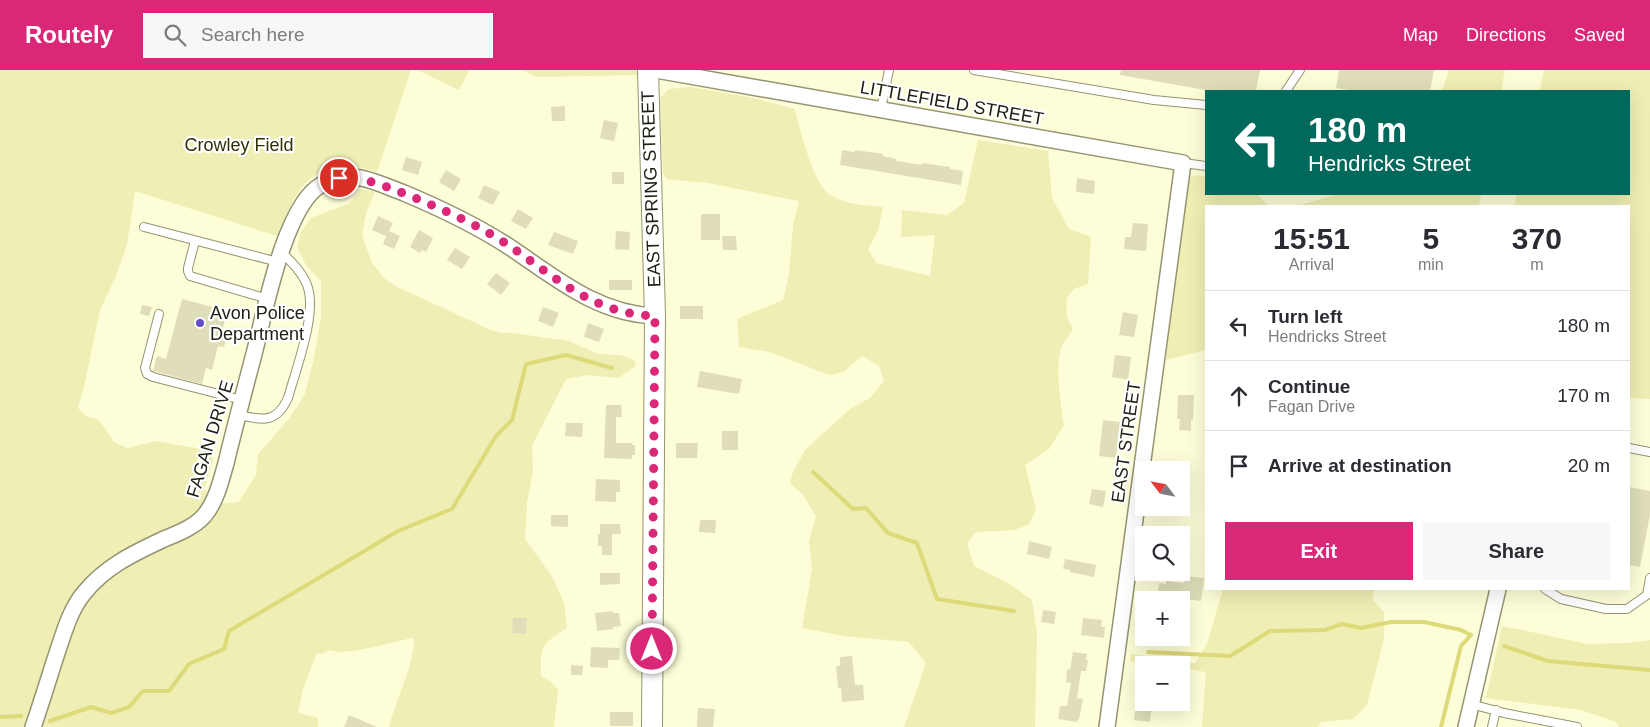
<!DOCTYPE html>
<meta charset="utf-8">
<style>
:root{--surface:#fff;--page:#f7f7f7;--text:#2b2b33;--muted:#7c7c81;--line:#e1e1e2;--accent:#db2777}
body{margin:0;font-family:Arial,sans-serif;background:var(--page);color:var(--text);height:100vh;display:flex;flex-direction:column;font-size:19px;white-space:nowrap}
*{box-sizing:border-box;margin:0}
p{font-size:16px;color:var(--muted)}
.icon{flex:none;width:28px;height:28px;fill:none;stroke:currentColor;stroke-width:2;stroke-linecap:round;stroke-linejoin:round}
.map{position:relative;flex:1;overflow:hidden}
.details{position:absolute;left:1205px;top:135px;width:425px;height:385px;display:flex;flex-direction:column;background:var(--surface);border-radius:0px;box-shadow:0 5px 20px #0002}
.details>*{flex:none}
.guide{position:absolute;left:1205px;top:20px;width:425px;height:105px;border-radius:0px;box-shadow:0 5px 20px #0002;background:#00695c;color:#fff;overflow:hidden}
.needle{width:32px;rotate:302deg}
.controls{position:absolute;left:1135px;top:391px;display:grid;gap:10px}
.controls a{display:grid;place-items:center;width:55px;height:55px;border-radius:0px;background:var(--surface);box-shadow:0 5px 20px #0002;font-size:25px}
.pin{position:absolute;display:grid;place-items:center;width:42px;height:42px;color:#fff;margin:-21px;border:2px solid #fff;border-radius:50%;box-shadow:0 1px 5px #0007}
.me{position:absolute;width:55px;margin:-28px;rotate:0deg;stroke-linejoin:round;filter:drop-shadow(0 0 4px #0008)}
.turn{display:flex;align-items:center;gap:18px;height:105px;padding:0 20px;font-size:22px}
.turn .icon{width:65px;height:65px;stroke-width:2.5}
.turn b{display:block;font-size:35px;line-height:42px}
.eta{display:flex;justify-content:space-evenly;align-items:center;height:85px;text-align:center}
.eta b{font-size:30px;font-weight:700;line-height:35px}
.primary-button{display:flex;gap:10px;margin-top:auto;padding:10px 20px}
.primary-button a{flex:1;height:58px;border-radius:0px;background:var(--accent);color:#fff;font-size:20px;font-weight:700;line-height:58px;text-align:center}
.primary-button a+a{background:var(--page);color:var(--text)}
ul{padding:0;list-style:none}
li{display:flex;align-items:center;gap:15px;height:70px;padding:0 20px;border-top:1px solid var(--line)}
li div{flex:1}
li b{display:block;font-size:19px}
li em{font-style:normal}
header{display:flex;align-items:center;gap:30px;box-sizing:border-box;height:70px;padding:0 25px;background:var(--accent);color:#fff}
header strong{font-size:24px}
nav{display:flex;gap:28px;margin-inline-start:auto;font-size:18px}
.search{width:350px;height:45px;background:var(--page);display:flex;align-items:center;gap:12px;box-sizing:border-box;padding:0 18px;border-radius:0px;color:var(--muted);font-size:19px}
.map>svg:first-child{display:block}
.green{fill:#efeeb4}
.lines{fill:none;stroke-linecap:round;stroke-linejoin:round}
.stream{stroke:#ddda79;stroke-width:4}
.building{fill:#dfdeb9}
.lane-casing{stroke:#959471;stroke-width:10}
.street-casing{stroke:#959471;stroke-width:18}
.secondary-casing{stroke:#959471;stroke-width:22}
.lane{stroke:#fff;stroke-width:8}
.street{stroke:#fff;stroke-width:15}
.secondary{stroke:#fff;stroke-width:20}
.route{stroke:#db2777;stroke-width:9;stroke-dasharray:0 16.2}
.poi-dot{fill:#634cc5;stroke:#fff;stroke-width:2}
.labels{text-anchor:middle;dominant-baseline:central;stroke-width:4.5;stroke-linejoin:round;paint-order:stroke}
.street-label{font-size:18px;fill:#212113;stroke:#fff}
.park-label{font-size:18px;fill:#312f04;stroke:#fff}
.poi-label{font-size:18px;fill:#212113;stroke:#fff;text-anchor:start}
</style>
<header>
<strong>Routely</strong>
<div class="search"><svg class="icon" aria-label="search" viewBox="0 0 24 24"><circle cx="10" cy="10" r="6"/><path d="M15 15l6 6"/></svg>Search here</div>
<nav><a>Map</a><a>Directions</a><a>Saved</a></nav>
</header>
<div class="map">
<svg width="1650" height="657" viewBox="0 0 1650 657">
<rect width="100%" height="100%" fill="#fdfdd7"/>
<g class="green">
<path d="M0,0H411L377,102C353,93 319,94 302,117C291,131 284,150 277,166L135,121L127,175L115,208L100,240L84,317L78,338L86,346L99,350L114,372L127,378L156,371L212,381L213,391L204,419L221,434L239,432L256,405L258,384L289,349L305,324L314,288L321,247V212L306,195L297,177L301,162L311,148L350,133L360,119L375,122L366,143L362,165L372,193L385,209L395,216L491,260L502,263H512L569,271L598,284L621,285L634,290L636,296L618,308L588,305L566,309L532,376L533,400L527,433L525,469L553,508L564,533L567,558C541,575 540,575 541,606L551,612L558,620L554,657H389C396,628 414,597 414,568C392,571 348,587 329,580L321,584L317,583L303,619L298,643L318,648V657H0Z"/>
<polygon points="417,0 469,0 459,20"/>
<polygon points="522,0 639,0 639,5 536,7"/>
<polygon points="1449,0 1505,0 1501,21 1442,21"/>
<polygon points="1544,0 1650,0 1650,329 1629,328 1629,136 1514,136 1517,124 1629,124 1629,21 1540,21"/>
<path d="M690,17L754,28L795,39C799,58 814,115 830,125C845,135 866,135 883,137L878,161L868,179L876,193L930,206L935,165L901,167L902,140L947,145L964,133L978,70L1048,81L1052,128L1069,159L1091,167L1088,214L1074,219L1066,229L1067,247L1073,259C1070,264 1065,270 1062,276C1054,294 1061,335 1064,355L1049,379L1025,395L1036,440L1029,454L1015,460L976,462L967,473L974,496L1008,513L1032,530L1037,563L1035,657H904L926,593L909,572L844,566L802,558L812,499L809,471L816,446L803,425L790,413L793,402L805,380L850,339L870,328L884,311L879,296L862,286L843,302L829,305L770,282L739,277L737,249L783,230L789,204L793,156L799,131L708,113L667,109L663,104L660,28L669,19Z"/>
<polygon points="1196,105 1206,107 1206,124 1257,124 1269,136 1206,136 1206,280 1166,290 1187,109"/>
<polygon points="1338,124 1481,124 1479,136 1280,136 1300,135"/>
<polygon points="1223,519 1374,519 1373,530 1384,542 1384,569 1367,635 1353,649 1321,652 1318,657 1202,657 1206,602 1181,598 1181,595 1157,595 1130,591 1131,584 1195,593 1207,574"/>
<polygon points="1502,556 1588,574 1628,573 1650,570 1650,657 1619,657 1616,652 1581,640 1486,628"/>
</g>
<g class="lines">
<g class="stream">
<polyline points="813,402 853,439 866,438 888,463 917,473 937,529 1014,541"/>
<polyline points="1504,576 1548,591 1650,600"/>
<polyline points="1148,582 1230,586 1270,561 1325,560 1342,554 1361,558 1391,552 1424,552 1461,560 1471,565 1461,576 1441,657"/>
<polyline points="0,647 21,646"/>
<polyline points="50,651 91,637 111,643 129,637 143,621 169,621 189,594 224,579 229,561 398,461 452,439 496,366 512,350 526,294 566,285 612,298"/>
</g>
</g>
<g class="building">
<polygon points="1121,0 1260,0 1256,21 1211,21 1120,5"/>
<polygon points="1339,0 1434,0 1430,21 1354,21 1336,18"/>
<polygon points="565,36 565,51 552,51 551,37"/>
<polygon points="604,50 618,53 614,71 600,68"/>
<polygon points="842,80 855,82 855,80 883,84 883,86 896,89 896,91 922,95 922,93 950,97 950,99 963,101 961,115 840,95"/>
<polygon points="406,87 422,92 418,105 402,100"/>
<polygon points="446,100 461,109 454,121 439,112"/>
<rect x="612" y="102" width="12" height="12"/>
<polygon points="1077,108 1095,111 1094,124 1076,122"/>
<polygon points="484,115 500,122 493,135 478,128"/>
<polygon points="518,139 533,148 526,159 511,151"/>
<rect x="701" y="144" width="19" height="26"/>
<polygon points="378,146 393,153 389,161 400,166 394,179 383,174 386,166 372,160"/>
<polygon points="1133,153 1148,154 1146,181 1124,179 1125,167 1131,167"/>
<polygon points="419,160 433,168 426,182 422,180 420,183 410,177"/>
<polygon points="616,161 630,162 629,180 615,179"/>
<polygon points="554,162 578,171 573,184 548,175"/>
<polygon points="722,166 736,166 737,180 723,180"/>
<polygon points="455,178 470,187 462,199 447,190"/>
<polygon points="496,203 510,213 501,225 487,214"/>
<rect x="609" y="210" width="23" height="10"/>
<polygon points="182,229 228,241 221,264 227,266 224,277 218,276 212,300 206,298 202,314 153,301 157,286 166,289"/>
<polygon points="142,235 152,237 149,246 140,244"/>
<rect x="680" y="236" width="23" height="13"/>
<polygon points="543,237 559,243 553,257 538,251"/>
<polygon points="1123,242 1138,245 1134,267 1119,265"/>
<polygon points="588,253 604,259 599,272 584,267"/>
<polygon points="1115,285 1131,287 1128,310 1112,307"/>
<polygon points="700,301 742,309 739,324 697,317"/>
<polygon points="1178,325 1194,325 1193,350 1191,350 1191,361 1179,360 1180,349 1177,349"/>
<polygon points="606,335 621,335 622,347 616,347 616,373 632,373 632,375 635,375 635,385 632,385 632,389 604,388"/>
<polygon points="1103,350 1120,352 1116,388 1099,386"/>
<polygon points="566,353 583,353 582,367 565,366"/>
<rect x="722" y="361" width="16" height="19"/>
<polygon points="676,373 698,373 697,388 676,388"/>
<polygon points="596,409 620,410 620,422 616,422 616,432 595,431"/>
<polygon points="1629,417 1650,421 1650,444 1640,497 1629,495"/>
<polygon points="1092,419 1106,421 1103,437 1089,434"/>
<polygon points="551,445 568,445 568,457 551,456"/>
<polygon points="700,450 716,450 715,463 699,462"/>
<polygon points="600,454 620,454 621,464 612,464 612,485 602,485 602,476 598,476 598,464 600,464"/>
<polygon points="1029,471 1052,477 1049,489 1027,484"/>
<polygon points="1065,489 1096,495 1094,507 1070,502 1070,500 1063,499"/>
<polygon points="600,503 620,503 620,514 600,515"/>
<polygon points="1185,506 1204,508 1201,531 1177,528 1177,530 1157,530 1159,513 1166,514 1166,511 1184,513"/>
<polygon points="1043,540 1056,542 1054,554 1041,552"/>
<polygon points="613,541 613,543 619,543 621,556 613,557 614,559 597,561 595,543"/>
<polygon points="513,548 527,548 526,564 512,563"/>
<polygon points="1083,548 1102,550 1101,557 1105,557 1104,568 1081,565"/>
<polygon points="591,577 620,578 619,590 608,590 608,598 590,597"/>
<polygon points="1073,582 1087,584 1086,590 1088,591 1086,601 1081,601 1077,628 1083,629 1079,649 1078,649 1077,652 1058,649 1060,636 1067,636 1071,613 1066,612 1067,599 1070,600"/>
<polygon points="852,586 855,615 863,615 864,630 842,632 841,618 838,618 836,596 840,596 840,587"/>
<polygon points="571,595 583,596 582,605 571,605"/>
<polygon points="1136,632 1152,632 1150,652 1134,650"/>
<polygon points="698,638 715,639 713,657 697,657"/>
<rect x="610" y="642" width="23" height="14"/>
<polygon points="349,645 377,657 344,657"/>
</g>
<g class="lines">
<g class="lane-casing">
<g id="lane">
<polyline points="974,0 1154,30 1206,35"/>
<polyline points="1286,21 1300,0"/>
<polyline points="881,39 889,0"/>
<polyline points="1183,93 1206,96"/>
<polyline points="144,157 278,192"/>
<polyline points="195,171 188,198 188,201 190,206 268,229"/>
<polyline points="159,244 145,298 147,304 153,307 242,330"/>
<path d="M238,345C263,350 276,354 288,328C296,299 318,242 307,215C302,202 292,192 281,182"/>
<polyline points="1629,378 1650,382"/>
<polyline points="1545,519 1561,529 1606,539 1627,539 1647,525 1650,508"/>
<polyline points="1471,634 1504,643 1577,657"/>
<polyline points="1492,657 1496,640"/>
</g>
</g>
<g class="street-casing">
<g id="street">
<polyline points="656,0 1183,93 1107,657"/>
<path d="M33,657C41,634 48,611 55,589C63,566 69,541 84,523C105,497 132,484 162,470C176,464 193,458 204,446C216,432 221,411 226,393C235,356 245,318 255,280C265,241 285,135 321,115C333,108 347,106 361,108C376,111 390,118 404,123C442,139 480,157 514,180C558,210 599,244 655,246"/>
<polyline points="1466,657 1498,519"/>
</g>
</g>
<g class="secondary-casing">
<polyline id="secondary" points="648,0 655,246 652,657"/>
</g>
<use href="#lane" class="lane"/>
<use href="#street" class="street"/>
<use href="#secondary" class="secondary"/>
</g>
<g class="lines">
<path class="route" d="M339,108C364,107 385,116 408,125C437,137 467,150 494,166C548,199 587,244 655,246L652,579"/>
</g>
<circle class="poi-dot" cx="200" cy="253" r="5"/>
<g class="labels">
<g class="street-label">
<text transform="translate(952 33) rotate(10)">LITTLEFIELD STREET</text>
<text transform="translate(651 119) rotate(-92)">EAST SPRING STREET</text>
<text transform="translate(210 369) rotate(-73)">FAGAN DRIVE</text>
<text transform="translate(1126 372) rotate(-82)">EAST STREET</text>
</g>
<g class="park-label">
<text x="239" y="75">Crowley Field</text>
</g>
<g class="poi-label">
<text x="210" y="243">Avon Police<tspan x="210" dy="21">Department</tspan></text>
</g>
</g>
</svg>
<div class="controls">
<a><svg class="needle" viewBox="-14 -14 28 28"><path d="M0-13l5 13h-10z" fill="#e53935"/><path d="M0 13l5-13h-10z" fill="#7c7c81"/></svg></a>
<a><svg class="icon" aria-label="search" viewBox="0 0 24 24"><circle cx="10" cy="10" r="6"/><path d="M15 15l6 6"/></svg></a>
<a>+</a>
<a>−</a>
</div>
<div class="pin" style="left:339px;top:108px;background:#d93025"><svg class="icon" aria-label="arrive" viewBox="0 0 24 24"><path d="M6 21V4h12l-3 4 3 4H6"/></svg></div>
<svg class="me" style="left:652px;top:579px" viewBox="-20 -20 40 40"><circle r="17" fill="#db2777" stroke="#fff" stroke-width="3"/><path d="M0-11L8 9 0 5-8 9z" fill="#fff"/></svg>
<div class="guide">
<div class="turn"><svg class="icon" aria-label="left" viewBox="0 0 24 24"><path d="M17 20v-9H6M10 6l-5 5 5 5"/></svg><div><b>180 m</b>Hendricks Street</div></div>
</div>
<section class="details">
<div class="eta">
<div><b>15:51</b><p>Arrival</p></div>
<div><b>5</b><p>min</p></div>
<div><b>370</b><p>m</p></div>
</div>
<ul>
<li><svg class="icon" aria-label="left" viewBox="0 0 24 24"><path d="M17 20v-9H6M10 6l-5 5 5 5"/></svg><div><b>Turn left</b><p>Hendricks Street</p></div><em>180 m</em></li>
<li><svg class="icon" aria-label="ahead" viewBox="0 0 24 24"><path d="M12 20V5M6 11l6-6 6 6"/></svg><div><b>Continue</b><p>Fagan Drive</p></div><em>170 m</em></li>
<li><svg class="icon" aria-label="arrive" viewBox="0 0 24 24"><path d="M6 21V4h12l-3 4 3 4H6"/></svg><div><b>Arrive at destination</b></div><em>20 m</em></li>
</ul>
<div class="primary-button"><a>Exit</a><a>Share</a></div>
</section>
</div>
